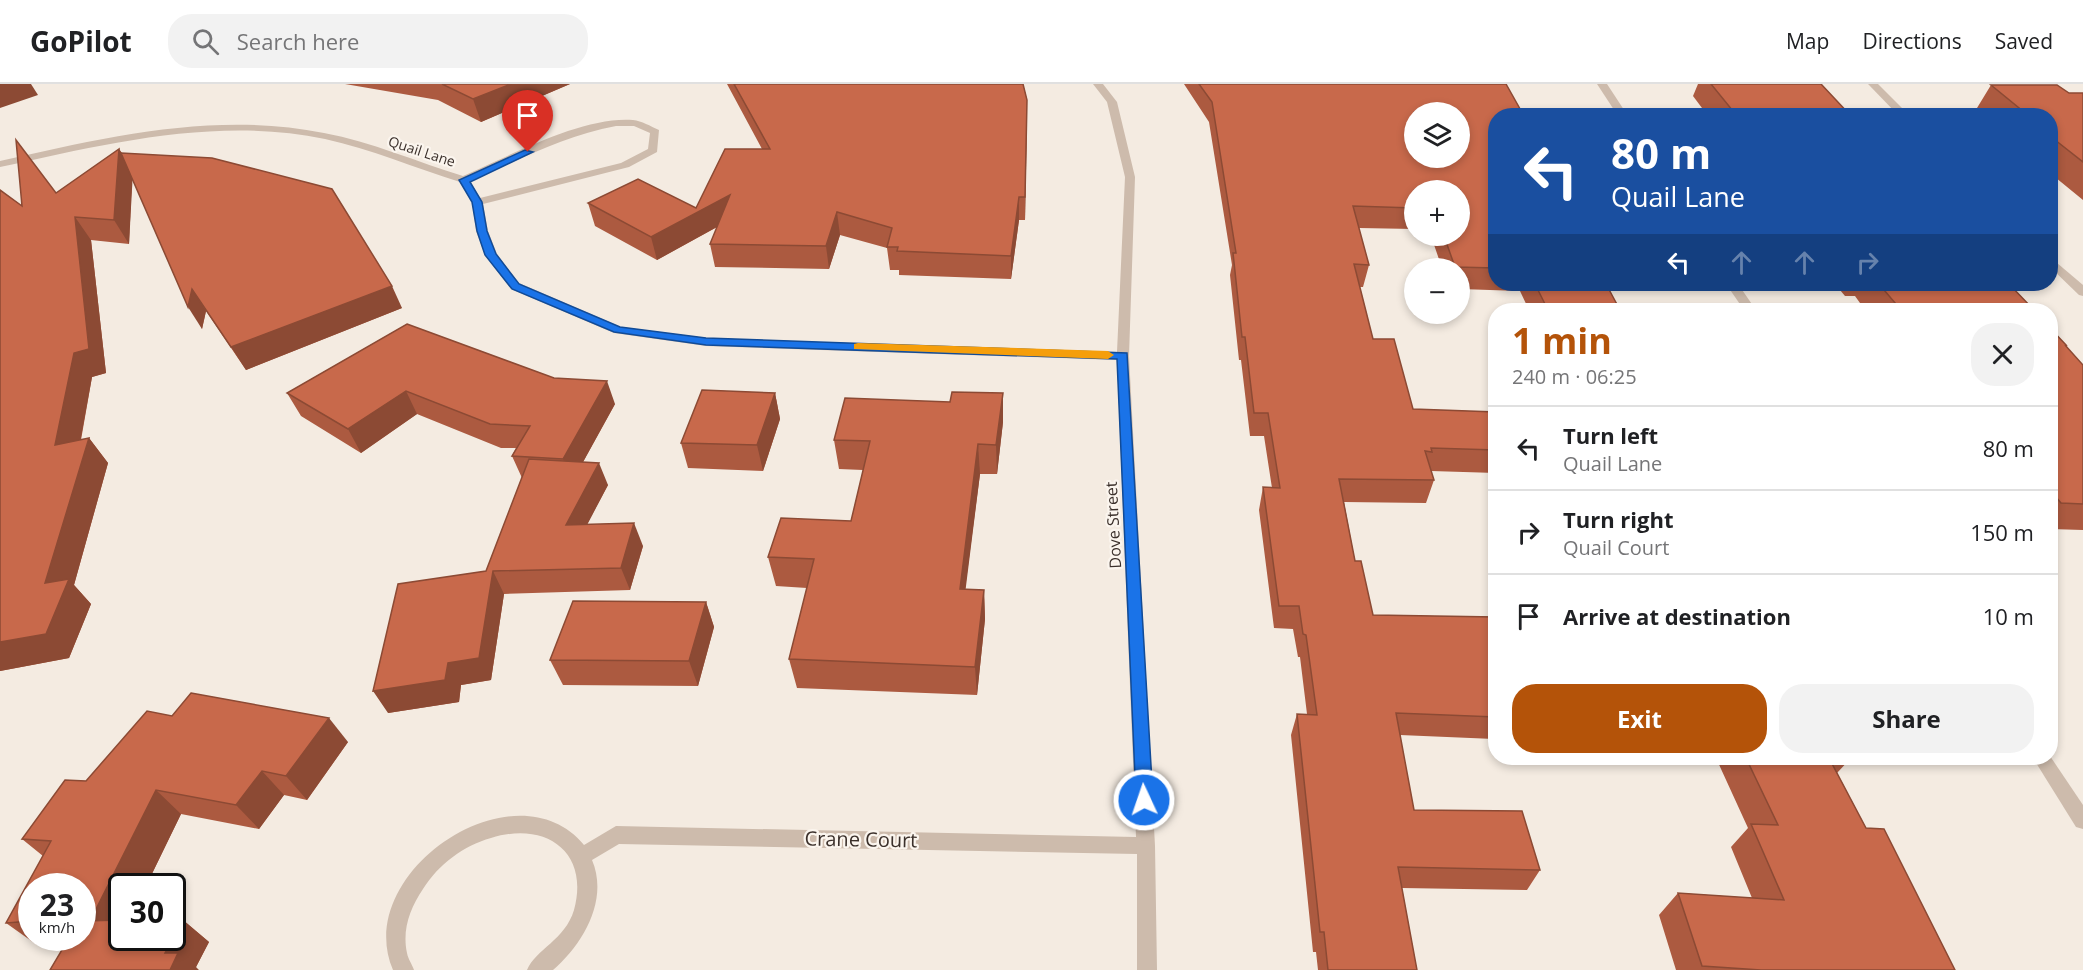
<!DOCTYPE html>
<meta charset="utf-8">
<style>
:root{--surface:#fff;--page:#f2f2f2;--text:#202124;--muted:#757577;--line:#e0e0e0;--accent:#b45309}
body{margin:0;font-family:"Open Sans",sans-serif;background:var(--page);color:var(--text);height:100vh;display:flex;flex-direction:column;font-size:22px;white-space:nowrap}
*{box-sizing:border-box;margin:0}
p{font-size:20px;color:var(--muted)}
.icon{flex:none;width:33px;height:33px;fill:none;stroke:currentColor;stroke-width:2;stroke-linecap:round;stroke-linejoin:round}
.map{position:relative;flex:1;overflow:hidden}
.side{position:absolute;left:1488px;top:219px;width:570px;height:462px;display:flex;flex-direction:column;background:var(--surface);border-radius:24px;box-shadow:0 3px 9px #0003}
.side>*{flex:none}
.top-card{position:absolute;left:1488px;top:24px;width:570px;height:183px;border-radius:24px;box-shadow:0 3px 9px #0003;background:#1a4fa0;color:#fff;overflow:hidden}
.buttons{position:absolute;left:1404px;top:18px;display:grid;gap:12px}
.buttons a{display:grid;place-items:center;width:66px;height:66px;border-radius:50%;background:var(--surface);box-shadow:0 3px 9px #0003;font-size:30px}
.speed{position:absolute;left:18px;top:789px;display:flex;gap:12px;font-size:30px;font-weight:700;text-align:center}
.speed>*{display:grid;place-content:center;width:78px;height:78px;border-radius:50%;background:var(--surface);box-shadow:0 3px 9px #0003;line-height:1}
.speed small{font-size:15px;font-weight:400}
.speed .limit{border:3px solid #111;border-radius:9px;background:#fff;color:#111}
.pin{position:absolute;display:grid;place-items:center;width:51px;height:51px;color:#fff;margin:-62px -26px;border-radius:50% 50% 50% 0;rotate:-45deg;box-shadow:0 0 6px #0007}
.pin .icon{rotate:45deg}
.me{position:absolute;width:66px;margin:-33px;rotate:357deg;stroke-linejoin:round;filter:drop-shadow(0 0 4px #0008)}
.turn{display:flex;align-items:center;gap:21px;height:126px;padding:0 24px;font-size:27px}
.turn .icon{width:78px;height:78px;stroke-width:2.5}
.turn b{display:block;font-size:42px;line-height:51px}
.lanes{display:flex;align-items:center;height:57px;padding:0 24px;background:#0003;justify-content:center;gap:30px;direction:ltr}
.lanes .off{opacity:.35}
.round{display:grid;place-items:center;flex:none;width:63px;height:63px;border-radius:24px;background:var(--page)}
.summary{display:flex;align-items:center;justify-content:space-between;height:102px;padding:0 24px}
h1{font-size:36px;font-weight:700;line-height:45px;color:var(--accent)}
.action{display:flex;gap:12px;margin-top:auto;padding:12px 24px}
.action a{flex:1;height:69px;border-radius:24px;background:var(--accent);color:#fff;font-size:24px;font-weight:700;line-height:69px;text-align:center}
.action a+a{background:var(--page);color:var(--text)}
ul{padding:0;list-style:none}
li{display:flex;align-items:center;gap:18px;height:84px;padding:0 24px;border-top:2px solid var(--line)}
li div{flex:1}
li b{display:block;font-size:22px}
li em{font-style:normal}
header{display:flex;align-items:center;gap:36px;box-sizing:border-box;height:84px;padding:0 30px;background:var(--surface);border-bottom:2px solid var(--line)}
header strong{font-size:28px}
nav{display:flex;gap:33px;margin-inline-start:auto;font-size:21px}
.search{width:420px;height:54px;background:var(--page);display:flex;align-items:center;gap:15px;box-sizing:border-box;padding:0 21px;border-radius:24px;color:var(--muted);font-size:22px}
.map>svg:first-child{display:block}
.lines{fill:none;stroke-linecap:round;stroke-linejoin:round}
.minor{fill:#cdbbac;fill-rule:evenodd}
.wall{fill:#ac5a40;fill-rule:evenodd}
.shaded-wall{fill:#8c4a34}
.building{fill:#c8694b;stroke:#8c4a34;stroke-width:1.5;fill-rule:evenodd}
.route{fill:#1a73e8;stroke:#114b97;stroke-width:1.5}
.slow{fill:#f59e0b}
.labels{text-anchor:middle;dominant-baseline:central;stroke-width:4.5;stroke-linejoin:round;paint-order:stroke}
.far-street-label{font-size:14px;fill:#3b302b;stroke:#fbf5ee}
.street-label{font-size:16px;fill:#3b302b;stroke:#fbf5ee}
.near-street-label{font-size:20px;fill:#3b302b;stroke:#fbf5ee}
</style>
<header>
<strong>GoPilot</strong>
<div class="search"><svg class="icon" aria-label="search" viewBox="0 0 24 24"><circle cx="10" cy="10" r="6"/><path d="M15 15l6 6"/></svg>Search here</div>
<nav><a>Map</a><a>Directions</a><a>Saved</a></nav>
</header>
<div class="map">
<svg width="2083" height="886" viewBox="0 0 2083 886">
<rect width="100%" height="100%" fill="#f4ebe1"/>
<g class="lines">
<g class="minor">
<path d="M1093,0H1103L1117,18L1135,93L1129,272L1155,762L1157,886H1137V770L619,760L592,776C609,816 583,860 553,886H527C536,865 565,856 574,826C590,767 545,737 491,754C463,762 439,780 423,805C410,824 402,846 407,869C408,875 412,880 414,886H393C351,789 515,678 584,761L616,742L1136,753L1117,276L706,262L614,249L511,205L485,171L476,147L472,118L460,98C415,84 371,65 325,55C218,32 105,60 0,83V77C106,53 216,27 324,49C372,58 417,78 463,92C510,72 582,32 633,36C642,37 650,42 659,46L657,68L629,83L483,120L488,147L497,170L519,199L621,243L706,254L1117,268L1125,93L1107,18ZM616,42H634L650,49L648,65L621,79L480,114L470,97C518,76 564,52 616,42Z"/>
<polygon points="1597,0 1607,0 1628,32 1618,32"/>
<polygon points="1868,0 1878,0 1910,32 1899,32"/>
<polygon points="2050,173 2083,201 2083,212 2079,211 2050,183"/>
<polygon points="1726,200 1738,200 1756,226 1744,226"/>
<polygon points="2050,672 2083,721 2083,745 2076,743 2033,674"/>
</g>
</g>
<g class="wall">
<polygon points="345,0 570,0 481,38 438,16"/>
<polygon points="727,0 1023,0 1027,16 1025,136 1019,136 1011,195 899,191 899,186 890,186 887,164 840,151 829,185 715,183 710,160 717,143 657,176 595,142 588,119 696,124 762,65"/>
<polygon points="1184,0 1506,0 1496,32 1496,200 1606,200 1620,226 1529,226 1520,207 1460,205 1460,184 1442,184 1431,152 1460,152 1460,106 1414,106 1414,145 1359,144 1369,181 1363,203 1360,203 1373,255 1413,325 1496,328 1496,389 1431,387 1434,396 1426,419 1344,418 1355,477 1373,531 1496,533 1496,651 1494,655 1400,651 1414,726 1540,786 1527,806 1402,804 1417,886 1318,886 1316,868 1313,868 1291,651 1297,630 1307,630 1300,573 1298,573 1293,545 1274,544 1259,426 1263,403 1272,404 1264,352 1250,352 1241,276 1239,276 1230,191 1232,181 1209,38"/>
<polygon points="1698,0 1821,0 1851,32 1708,32 1693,12"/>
<polygon points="1991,1 2069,9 2083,9 2083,116 2050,89 2050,32 1986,32 1977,24"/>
<polygon points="119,65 122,69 402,224 246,286 206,227 202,245 132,95 129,160 91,156 106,289 92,293 81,356 89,354 108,379 74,501 91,520 69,574 0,587 0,106 22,122 56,109"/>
<polygon points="1835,200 2009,200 2034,226 1865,226 1855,212 1845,212"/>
<polygon points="407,240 615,320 583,378 608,401 587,440 643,462 630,506 504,510 491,596 461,601 459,618 388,629 486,487 522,394 512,372 516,364 501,364 417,330 361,369 301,332 287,309"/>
<polygon points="2050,244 2067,262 2066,263 2083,281 2083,446 2050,445"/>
<polygon points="775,309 780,335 763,387 688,384 681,359"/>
<polygon points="1003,309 1003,338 997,390 980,390 965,505 984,506 985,535 977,611 797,604 789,575 807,504 776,502 768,473 851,437 863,386 839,385 834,356 950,318"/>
<polygon points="706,518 714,543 698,602 563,601 550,576"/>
<path d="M172,632L348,658L307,716L284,711L259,745L181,730L146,802H122V854L183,836L209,858L196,883L66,859L37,861L6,839L43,772L22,755L86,697ZM32,802H82V854H32Z"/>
<polygon points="1716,674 1851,674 1837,689 1866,744 1955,886 1676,886 1659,831 1678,809 1752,814 1731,763 1748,744"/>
</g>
<g class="shaded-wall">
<polygon points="0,0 31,0 38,11 0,24"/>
<polygon points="511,0 570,0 481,38 473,15"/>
<polygon points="1027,16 1027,38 1025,136 1025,113"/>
<polygon points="119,65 133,87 129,160 114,136"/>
<polygon points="730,111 735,133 657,176 651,153"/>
<polygon points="1019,113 1019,136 1011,195 1011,172"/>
<polygon points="837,128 840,151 829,185 826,162"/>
<polygon points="75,133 91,156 106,289 92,293 75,386 55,361"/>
<polygon points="392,202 402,224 246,286 231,263"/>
<polygon points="192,205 206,227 202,245 188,223"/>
<polygon points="607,297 615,320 572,398 563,375"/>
<polygon points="406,307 417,330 361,369 348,345"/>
<polygon points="775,309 780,335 763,387 757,361"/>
<polygon points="1003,309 1003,338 997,390 996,361"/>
<polygon points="89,354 108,379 74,501 91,520 69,574 0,587 0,558 45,499"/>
<polygon points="978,360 980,390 962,534 960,505"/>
<polygon points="599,379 608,401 575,464 566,441"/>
<polygon points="634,439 643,462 630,506 621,484"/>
<polygon points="493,487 504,510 491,596 461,601 459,618 388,629 373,607 448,579"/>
<polygon points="984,506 985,535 977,611 975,583"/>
<polygon points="706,518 714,543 698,602 689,577"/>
<polygon points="329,634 348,658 307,716 286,692"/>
<polygon points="262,687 284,711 259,745 236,721"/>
<polygon points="156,706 181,730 146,802 122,802 122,853 121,855 92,833"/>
<polygon points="183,836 209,858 196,883 199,886 170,886 165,869"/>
</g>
<g class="building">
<polygon points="442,0 511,0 473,15"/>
<polygon points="734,0 1023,0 1027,16 1025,113 1019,113 1011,172 897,167 898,163 887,163 892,144 837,128 826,162 710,160 730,111 651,153 588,119 638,95 696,124 725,65 770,65"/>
<path d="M1199,0H1506L1524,32H1496V184L1455,183L1444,152H1460V106H1414V124L1353,122L1369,181L1354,180L1373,255H1394L1413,325L1496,328V366L1431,364L1432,368L1425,367L1434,396L1339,395L1355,477H1361L1373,531L1496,533V577H1489L1496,600V633L1396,629L1414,726L1522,727L1540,786L1398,783L1417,886H1328L1324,848H1320L1297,630L1317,631L1306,551L1303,550L1299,522H1279L1263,403L1280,404L1268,329H1254L1245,253H1242L1233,169H1236L1212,18ZM1414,28H1460V74H1414Z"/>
<polygon points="1711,0 1821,0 1851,32 1737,32"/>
<polygon points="1991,1 2057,1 2069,9 2083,9 2083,78 2050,52 2050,32 2029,32"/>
<polygon points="16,56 56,109 119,65 114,136 75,133 89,265 74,269 55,361 89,354 45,499 69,495 46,550 0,558 0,106 22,122"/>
<polygon points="121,69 212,74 332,105 392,202 231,263 192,205 188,223"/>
<polygon points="1535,200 1606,200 1620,226 1548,226"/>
<polygon points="1879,200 2009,200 2034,226 1901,226"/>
<polygon points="407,240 554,294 607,297 563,375 512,372 530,342 490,340 406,307 348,345 287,309"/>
<polygon points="2050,244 2067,262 2065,261 2083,281 2083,420 2061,419 2050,406"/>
<polygon points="702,306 775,309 757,361 681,359"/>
<polygon points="952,308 1003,309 996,361 978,360 960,505 984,506 975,583 789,575 814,475 768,473 781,434 851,437 870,357 834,356 845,314 950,318"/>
<polygon points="529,375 599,379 566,441 634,439 621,484 493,487 479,574 448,579 445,596 373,607 398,500 486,487"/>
<polygon points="573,517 706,518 689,577 550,576"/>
<polygon points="191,609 329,634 286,692 262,687 236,721 156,706 92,833 82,833 82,802 32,802 32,837 6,839 51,757 22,755 65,696 86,697 147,627 172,632"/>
<polygon points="1746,674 1829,674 1866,744 1884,745 1955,886 1761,886 1702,882 1678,809 1784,816 1751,740 1778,741"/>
<polygon points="122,836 122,854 172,854 172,836 183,836 165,869 178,869 170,886 50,886 69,854 82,854 82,837"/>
</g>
<polygon class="route" points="525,66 533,68 470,98 482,118 487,147 496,170 519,200 620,243 706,254 1127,269 1153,716 1150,721 1144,723 1138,721 1136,716 1117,275 706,261 614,248 512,205 485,171 477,147 472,118 459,96"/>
<polygon class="slow" points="858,259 1108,267 1114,271 1108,275 854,265 854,260"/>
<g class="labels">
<g class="far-street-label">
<text transform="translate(422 67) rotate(18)">Quail Lane</text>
</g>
<g class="street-label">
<text transform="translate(1113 441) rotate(-93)">Dove Street</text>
</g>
<g class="near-street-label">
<text transform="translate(861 755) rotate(1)">Crane Court</text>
</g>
</g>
</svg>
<div class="buttons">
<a><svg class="icon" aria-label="layers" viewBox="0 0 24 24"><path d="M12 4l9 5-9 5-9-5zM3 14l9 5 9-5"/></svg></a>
<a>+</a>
<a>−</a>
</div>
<div class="speed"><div>23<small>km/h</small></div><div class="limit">30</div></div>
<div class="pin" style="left:528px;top:68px;background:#d93025"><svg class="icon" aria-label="arrive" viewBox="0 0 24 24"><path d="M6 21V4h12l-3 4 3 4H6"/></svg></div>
<svg class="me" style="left:1144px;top:716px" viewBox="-20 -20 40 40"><circle r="17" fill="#1a73e8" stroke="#fff" stroke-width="3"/><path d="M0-11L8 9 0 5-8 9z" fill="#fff"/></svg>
<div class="top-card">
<div class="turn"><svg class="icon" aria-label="left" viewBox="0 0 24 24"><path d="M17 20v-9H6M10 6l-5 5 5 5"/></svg><div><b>80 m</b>Quail Lane</div></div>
<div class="lanes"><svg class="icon" aria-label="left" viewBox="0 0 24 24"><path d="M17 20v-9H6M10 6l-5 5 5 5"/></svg><svg class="icon off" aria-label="ahead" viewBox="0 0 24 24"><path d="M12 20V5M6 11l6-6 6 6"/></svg><svg class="icon off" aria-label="ahead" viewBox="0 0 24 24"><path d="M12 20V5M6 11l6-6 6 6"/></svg><svg class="icon off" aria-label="right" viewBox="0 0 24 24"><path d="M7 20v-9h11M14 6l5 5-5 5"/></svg></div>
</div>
<section class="side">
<div class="summary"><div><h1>1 min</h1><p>240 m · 06:25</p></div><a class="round"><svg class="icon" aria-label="close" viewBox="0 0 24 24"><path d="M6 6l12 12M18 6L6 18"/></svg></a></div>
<ul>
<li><svg class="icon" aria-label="left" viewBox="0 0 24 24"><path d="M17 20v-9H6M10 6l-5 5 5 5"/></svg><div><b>Turn left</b><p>Quail Lane</p></div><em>80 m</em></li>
<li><svg class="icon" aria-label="right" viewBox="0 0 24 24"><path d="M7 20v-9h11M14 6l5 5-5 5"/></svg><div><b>Turn right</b><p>Quail Court</p></div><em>150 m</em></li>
<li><svg class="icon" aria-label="arrive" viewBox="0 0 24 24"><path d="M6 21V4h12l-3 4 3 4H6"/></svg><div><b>Arrive at destination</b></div><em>10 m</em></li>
</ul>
<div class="action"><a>Exit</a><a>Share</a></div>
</section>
</div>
